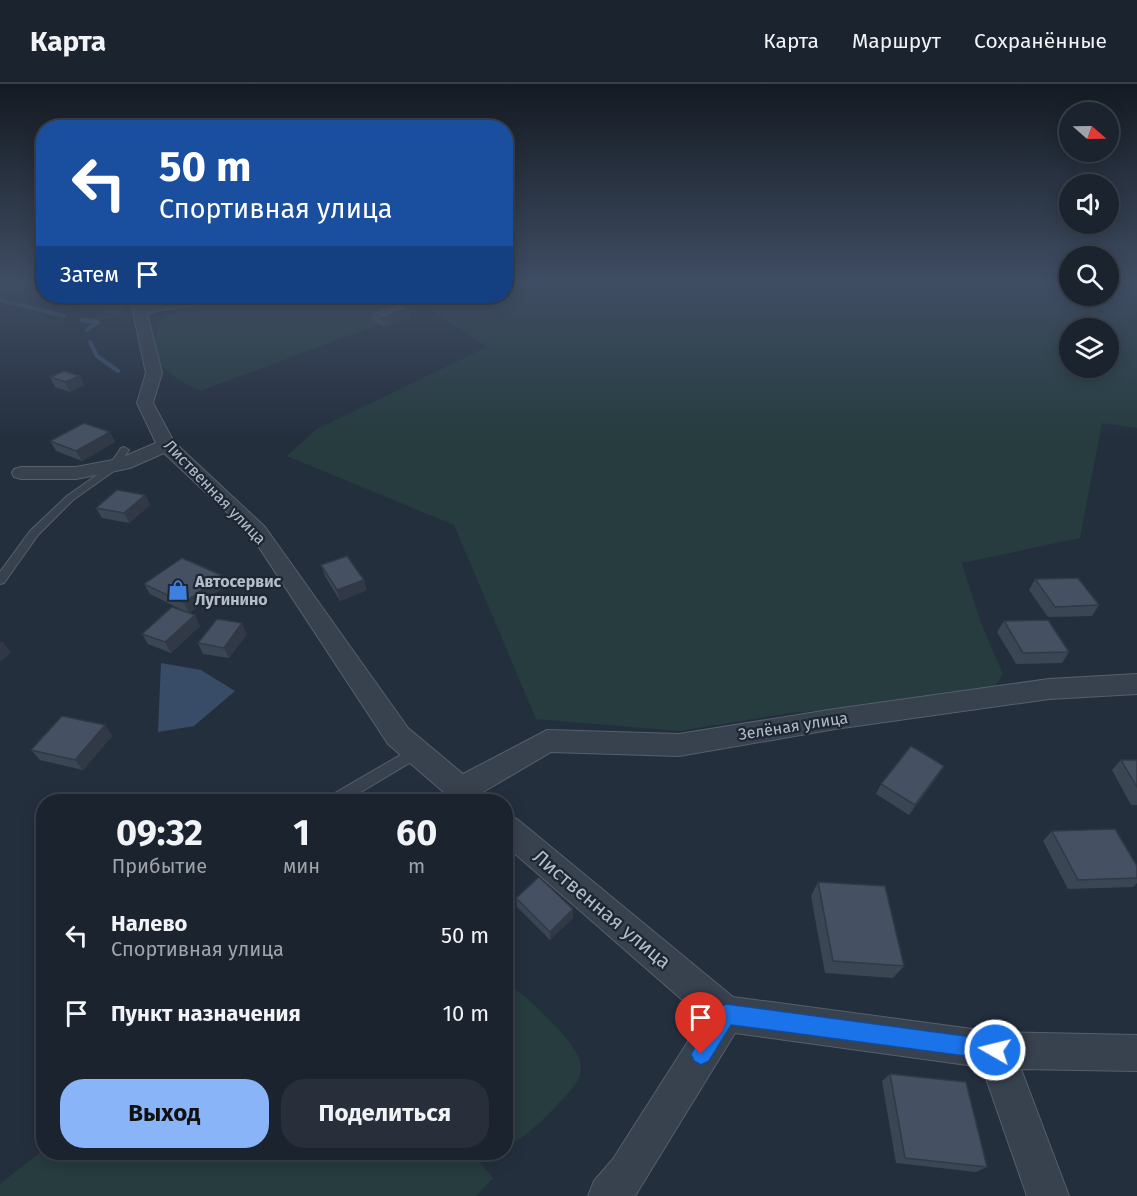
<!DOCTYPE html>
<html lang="ru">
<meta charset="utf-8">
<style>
:root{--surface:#1b232e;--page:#282f3a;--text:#f1f3f6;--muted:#a0a4aa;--line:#39404a;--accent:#8ab4f8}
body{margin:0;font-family:"Fira Sans",sans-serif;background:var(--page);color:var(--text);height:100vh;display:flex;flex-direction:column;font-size:22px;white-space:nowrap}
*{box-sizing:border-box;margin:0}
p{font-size:20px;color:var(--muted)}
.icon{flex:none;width:33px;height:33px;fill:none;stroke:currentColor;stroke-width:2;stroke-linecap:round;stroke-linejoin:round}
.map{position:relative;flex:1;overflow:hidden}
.sheet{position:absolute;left:36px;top:710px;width:477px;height:366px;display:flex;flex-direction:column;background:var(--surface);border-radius:24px;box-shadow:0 3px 15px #0003,0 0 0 2px var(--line)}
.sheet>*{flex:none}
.guide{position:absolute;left:36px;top:36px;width:477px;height:183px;border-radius:24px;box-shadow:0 3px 15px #0003,0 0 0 2px var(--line);background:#1a4fa0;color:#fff;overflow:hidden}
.needle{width:39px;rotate:110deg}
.controls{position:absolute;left:1059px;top:18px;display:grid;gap:12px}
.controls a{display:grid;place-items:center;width:60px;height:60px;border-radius:50%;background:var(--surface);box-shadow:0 3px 15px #0003,0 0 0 2px var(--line);font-size:30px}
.pin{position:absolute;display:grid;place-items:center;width:51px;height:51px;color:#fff;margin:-62px -26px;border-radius:50% 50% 50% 0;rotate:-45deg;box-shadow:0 0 6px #0007}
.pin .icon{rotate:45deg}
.me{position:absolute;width:66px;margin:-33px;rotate:278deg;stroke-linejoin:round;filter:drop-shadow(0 0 4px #0008)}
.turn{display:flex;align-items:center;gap:21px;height:126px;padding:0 24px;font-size:27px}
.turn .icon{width:78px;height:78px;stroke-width:2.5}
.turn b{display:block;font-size:42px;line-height:51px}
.then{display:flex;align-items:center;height:57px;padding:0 24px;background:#0003;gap:12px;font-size:22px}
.eta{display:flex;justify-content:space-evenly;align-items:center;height:102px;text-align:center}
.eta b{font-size:36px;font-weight:700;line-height:42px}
.button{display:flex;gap:12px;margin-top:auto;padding:12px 24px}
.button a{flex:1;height:69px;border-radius:24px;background:var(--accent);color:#111;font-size:24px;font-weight:700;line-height:69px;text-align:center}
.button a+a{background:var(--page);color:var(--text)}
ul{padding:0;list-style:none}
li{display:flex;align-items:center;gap:18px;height:78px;padding:0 24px}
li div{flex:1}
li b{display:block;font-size:22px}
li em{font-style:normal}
header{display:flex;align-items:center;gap:36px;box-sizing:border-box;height:84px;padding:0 30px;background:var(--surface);border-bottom:2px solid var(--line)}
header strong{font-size:28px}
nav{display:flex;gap:33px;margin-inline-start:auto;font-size:21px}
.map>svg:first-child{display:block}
.green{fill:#263c3f;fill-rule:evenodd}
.water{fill:#394c67}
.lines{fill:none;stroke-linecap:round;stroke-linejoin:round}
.stream{stroke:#394c67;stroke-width:4}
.lane-casing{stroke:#565f6c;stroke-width:2}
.street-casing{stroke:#565f6c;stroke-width:2}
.lane{fill:#38414e;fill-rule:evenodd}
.street{fill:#38414e;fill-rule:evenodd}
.wall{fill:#3b4654}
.shaded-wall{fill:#303945}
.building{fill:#455162;stroke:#303945;stroke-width:1.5}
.route{fill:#1a73e8;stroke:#114b97;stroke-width:1.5}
.labels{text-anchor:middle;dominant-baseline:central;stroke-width:4.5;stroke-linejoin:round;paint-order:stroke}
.street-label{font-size:16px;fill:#b4bcc9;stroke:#1d2633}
.poi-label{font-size:16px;font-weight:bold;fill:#b4bcc9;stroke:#1d2633;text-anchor:start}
.near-street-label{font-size:20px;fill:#b4bcc9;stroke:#1d2633}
</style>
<header>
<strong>Карта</strong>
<nav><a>Карта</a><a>Маршрут</a><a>Сохранённые</a></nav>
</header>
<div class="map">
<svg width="1137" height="1112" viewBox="0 0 1137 1112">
<rect width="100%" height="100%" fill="#242f3e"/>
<g class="green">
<polygon points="35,199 43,199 44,212 132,212 119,232 16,207"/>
<path d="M506,199H1069L1070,212H1108L1109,199H1137V344L1102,339L1080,454L962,479L981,539L1003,590L984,620L901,621L790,629L679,647L536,635L454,441L287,372L315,346L487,263L426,223L200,307L176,294L150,273L161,234L203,216L230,212H506ZM1070,244H1108V284H1070Z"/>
<path d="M506,896C523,912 585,962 581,986C579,1000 567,1010 558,1020C544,1035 531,1048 513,1059L506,1057Z"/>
<polygon points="43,1066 44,1068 471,1068 493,1094 476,1112 0,1112 0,1100"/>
</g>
<polygon class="water" points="161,579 201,586 235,607 194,642 158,648"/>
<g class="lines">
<g class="stream">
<polyline points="0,216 64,232"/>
<polyline points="82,236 98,238 87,246"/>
<polyline points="90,258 97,272 118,287"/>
</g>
<g class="lane-casing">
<g id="lane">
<polygon points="124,363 129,366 114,387 73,416 38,451 4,499 0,500 0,488 30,447 67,412 108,383 121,364"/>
<polygon points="416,662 421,664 423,668 421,672 346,717 326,717 328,713"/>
</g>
</g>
<g class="street-casing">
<g id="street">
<polygon points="139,212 151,212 147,221 199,212 226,212 219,216 147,229 162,289 153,319 174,358 265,443 408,644 463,690 547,646 679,650 835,625 1049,595 1137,590 1137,610 1049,615 835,645 679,672 551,668 483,708 486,717 454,717 388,660 251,451 164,369 130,384 76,395 21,395 14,393 12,389 14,385 21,383 76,383 118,375 156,359 137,319 146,289 132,223"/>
<polygon points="506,731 517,735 733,913 995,948 1137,951 1137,987 1021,985 1069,1112 1027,1112 982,983 735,949 635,1112 588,1112 594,1097 613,1075 703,934 506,762"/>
</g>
</g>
<use href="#lane" class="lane"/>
<use href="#street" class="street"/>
</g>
<g class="wall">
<polygon points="408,224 410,233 384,243 373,237 372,228"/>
<polygon points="79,292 84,301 70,308 55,303 50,293"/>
<polygon points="110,348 115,358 82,377 56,367 50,357"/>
<polygon points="145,411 150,421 129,439 102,434 96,424"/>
<polygon points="321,481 367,506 340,517 325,492"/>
<polygon points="221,491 225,502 189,529 200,542 171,569 148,560 142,550 188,529 150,510 144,500"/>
<polygon points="1035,495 1099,521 1092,532 1048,533 1029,506"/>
<polygon points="1004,537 1069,568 1062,579 1016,580 997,548"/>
<polygon points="247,550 229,574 203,570 198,559"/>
<polygon points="105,641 112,652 83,686 40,676 31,666"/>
<polygon points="1121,676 1137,676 1137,721 1131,721 1112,686"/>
<polygon points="938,692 909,731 876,710 881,700"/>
<polygon points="1052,747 1137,782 1137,799 1133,803 1068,805 1043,757"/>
<polygon points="818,798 904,882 893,894 825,889 811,812"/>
<polygon points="516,814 573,834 550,856 517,823"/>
<polygon points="890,990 987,1083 976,1088 896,1079 882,997"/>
</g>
<g class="shaded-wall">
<polygon points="408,224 410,233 384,243 383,234"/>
<polygon points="79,292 84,301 70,308 65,298"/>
<polygon points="110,348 115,358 82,377 76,367"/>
<polygon points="145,411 150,421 129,439 124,429"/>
<polygon points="221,491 225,502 189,529 184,519"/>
<polygon points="364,496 367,506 340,517 337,506"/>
<polygon points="195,531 200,542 171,569 165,558"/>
<polygon points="242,539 247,550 229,574 224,564"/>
<polygon points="2,557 11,568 0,578 0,559"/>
<polygon points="105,641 112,652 83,686 75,676"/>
<polygon points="944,682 938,692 909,731 915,721"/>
<polygon points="573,825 573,834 550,856 550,848"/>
</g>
<g class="building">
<polygon points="397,219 408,224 383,234 372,228"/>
<polygon points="64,287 79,292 65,298 50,293"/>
<polygon points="84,339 110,348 76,367 50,357"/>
<polygon points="117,406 145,411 124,429 96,424"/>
<polygon points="347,472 364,496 337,506 321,481"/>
<polygon points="182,474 221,491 184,519 144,500"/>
<polygon points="1078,494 1099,521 1055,523 1035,495"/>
<polygon points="172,523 195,531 165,558 142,550"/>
<polygon points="217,535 242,539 224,564 198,559"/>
<polygon points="1048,536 1069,568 1023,569 1004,537"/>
<polygon points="62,632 105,641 75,676 31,666"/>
<polygon points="911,662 944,682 915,721 881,700"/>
<polygon points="1121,676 1137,676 1137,703"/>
<polygon points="1115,745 1137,782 1137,794 1078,796 1052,747"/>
<polygon points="539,793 573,825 550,848 516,814"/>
<polygon points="818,798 885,802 904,882 833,877"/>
<polygon points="44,847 44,865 40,849"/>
<polygon points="890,990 966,998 987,1083 905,1074"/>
</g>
<linearGradient id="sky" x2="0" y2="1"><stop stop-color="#141a22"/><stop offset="0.56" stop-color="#3f4d63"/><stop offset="1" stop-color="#3f4d63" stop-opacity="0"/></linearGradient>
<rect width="1137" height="355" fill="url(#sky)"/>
<polygon class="route" points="726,920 995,956 1002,959 1005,966 1002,973 995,976 731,941 709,977 701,981 694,977 691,970 719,923"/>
<defs>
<g id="shop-bare" transform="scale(1.62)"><path d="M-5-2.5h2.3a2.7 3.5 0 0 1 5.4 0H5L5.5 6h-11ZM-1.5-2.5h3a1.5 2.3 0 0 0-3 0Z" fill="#3f7fe0" stroke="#1d2633" stroke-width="2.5" paint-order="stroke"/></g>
</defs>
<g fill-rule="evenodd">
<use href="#shop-bare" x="178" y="506"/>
</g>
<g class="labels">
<g class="street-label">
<text transform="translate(215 408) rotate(46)">Лиственная улица</text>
<text transform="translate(793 642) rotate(-9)">Зелёная улица</text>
</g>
<g class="poi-label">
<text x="195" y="497">Автосервис<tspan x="195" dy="18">Лугинино</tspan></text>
</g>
<g class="near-street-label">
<text transform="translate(602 825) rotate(40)">Лиственная улица</text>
</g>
</g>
</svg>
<div class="controls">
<a><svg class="needle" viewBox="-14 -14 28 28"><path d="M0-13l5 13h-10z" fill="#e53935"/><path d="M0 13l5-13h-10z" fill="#a0a4aa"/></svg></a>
<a><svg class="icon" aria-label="sound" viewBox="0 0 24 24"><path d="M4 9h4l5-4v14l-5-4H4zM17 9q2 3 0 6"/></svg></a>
<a><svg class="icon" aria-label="search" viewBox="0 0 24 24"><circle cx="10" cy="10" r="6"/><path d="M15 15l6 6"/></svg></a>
<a><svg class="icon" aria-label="layers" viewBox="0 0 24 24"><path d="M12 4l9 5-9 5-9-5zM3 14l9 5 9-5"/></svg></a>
</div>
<div class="pin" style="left:701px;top:970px;background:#d93025"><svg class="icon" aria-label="arrive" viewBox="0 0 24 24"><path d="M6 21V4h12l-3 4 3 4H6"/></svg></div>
<svg class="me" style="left:995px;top:966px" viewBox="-20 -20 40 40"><circle r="17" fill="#1a73e8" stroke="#fff" stroke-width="3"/><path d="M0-11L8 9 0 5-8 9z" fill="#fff"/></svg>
<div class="guide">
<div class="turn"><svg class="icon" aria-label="left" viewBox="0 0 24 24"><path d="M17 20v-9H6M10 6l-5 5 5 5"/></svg><div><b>50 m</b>Спортивная улица</div></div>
<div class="then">Затем<svg class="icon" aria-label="arrive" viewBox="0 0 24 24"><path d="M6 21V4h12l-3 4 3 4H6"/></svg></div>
</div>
<section class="sheet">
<div class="eta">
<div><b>09:32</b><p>Прибытие</p></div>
<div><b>1</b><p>мин</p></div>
<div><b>60</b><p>m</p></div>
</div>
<ul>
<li><svg class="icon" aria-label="left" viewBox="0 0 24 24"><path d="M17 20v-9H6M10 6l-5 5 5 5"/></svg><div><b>Налево</b><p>Спортивная улица</p></div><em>50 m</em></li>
<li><svg class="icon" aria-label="arrive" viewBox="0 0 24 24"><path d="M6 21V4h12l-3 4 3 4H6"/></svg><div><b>Пункт назначения</b></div><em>10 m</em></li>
</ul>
<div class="button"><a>Выход</a><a>Поделиться</a></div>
</section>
</div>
